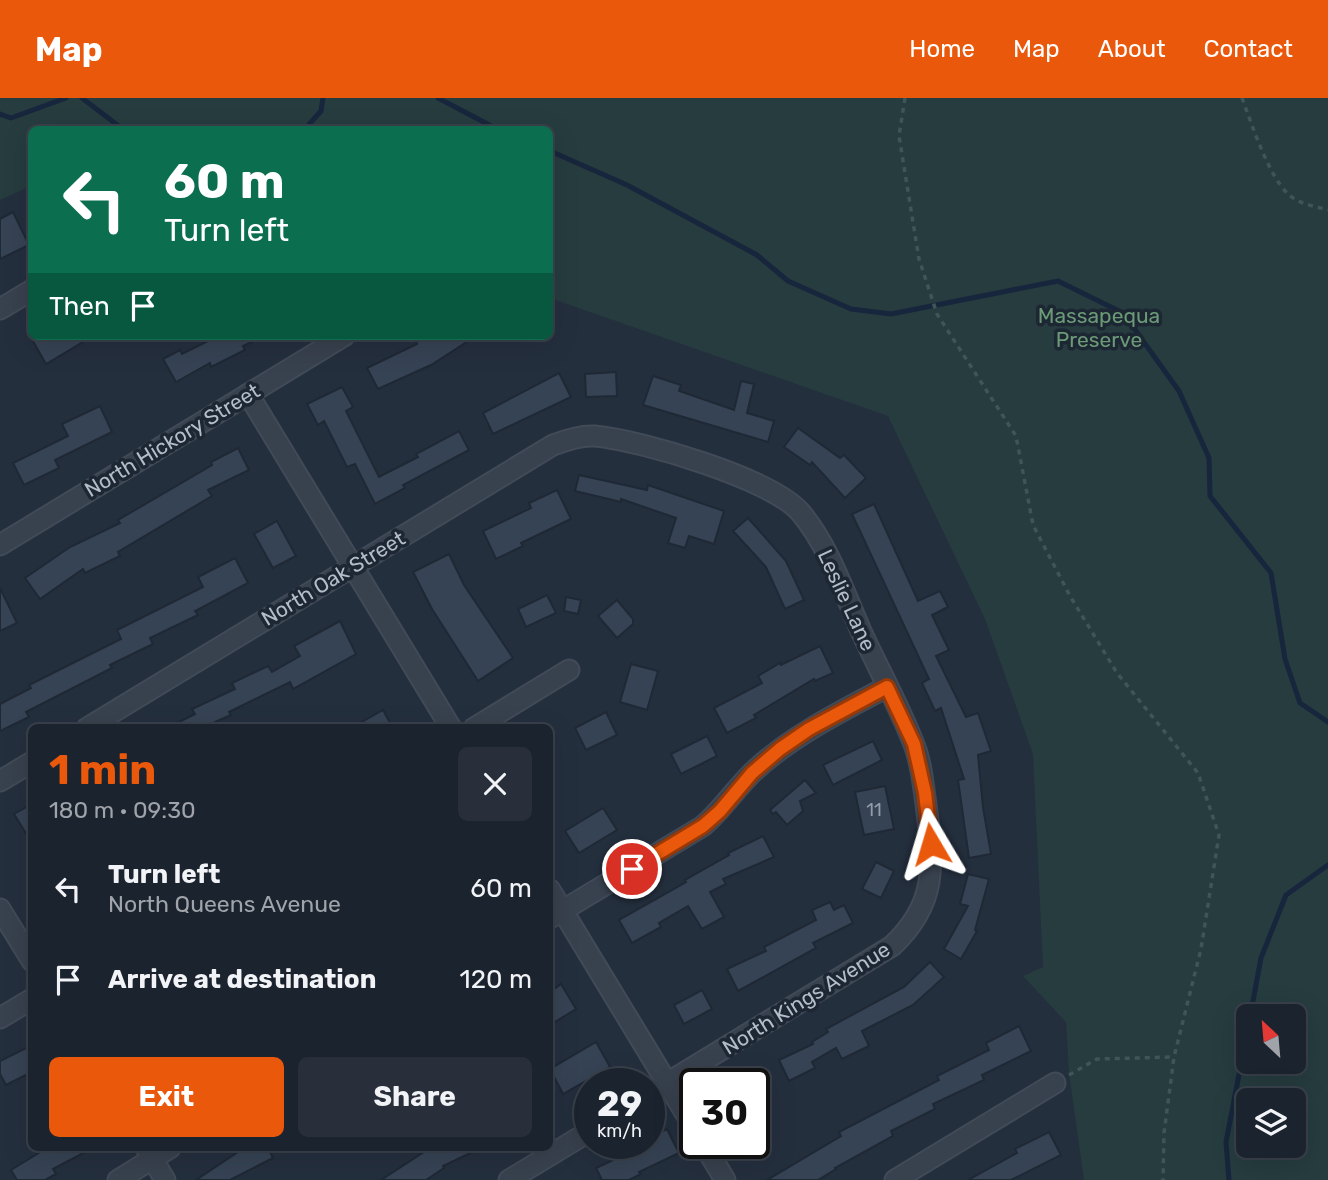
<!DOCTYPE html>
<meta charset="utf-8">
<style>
:root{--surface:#1b232e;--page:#282f3a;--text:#f1f3f6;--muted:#a0a4aa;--line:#39404a;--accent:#ea580c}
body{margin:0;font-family:Rubik,sans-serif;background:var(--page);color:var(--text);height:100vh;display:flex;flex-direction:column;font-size:26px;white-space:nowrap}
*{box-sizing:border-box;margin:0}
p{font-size:23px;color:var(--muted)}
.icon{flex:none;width:38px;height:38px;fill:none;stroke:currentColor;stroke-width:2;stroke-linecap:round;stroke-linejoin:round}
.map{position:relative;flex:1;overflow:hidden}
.panel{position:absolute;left:28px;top:626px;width:525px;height:427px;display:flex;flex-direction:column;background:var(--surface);border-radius:10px;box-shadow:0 7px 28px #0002,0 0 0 2px var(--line)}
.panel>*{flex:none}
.guide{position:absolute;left:28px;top:28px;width:525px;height:214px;border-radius:10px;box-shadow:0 7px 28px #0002,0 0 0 2px var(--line);background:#0b6e4f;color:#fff;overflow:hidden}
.needle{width:46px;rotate:334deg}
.buttons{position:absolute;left:1236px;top:906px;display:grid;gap:14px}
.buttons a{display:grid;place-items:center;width:70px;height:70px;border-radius:10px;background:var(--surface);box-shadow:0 7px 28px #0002,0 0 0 2px var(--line);font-size:35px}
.speed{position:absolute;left:574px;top:970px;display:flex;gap:14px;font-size:35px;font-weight:700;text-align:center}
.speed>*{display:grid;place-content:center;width:91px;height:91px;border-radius:50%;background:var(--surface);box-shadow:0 7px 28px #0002,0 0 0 2px var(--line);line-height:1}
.speed small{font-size:18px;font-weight:400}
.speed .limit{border:4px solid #111;border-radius:10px;background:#fff;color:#111}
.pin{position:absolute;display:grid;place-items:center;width:60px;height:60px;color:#fff;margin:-30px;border:4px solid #fff;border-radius:50%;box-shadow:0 2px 7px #0007}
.me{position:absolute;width:77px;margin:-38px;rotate:353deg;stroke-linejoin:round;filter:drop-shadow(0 0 5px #0008)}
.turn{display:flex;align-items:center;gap:24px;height:147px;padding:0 21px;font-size:32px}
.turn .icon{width:91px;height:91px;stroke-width:2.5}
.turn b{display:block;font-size:49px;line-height:60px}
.then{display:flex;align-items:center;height:66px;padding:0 21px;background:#0003;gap:14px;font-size:26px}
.round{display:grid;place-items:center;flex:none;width:74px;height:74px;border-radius:10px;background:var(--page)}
.headline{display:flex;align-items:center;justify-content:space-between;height:119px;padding:0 21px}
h1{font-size:42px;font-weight:700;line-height:52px;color:var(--accent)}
.cta{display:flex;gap:14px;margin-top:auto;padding:14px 21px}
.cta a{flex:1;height:80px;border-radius:10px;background:var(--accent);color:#fff;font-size:28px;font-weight:700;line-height:80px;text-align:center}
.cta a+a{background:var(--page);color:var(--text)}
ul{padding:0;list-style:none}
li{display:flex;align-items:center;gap:21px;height:91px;padding:0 21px}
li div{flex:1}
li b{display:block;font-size:26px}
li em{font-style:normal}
header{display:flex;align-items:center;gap:42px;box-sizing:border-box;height:98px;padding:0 35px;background:var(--accent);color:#fff}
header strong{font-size:33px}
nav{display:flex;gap:38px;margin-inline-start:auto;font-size:24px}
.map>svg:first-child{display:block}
.green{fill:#263c3f;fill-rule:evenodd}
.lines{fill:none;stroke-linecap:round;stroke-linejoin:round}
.stream{stroke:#17263c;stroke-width:5}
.building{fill:#364354;stroke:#1f2835;stroke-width:2}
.minor-casing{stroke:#414a57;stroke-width:23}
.path{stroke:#3f5557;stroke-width:3.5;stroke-dasharray:5 5;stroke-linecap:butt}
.minor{stroke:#38414e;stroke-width:19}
.route-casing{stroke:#983908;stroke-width:18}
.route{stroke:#ea580c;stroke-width:12}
.labels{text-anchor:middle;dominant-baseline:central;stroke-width:7;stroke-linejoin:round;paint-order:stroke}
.number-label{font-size:18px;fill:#929caa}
.park-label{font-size:21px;fill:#6b9a76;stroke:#1d2633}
.street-label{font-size:21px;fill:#b4bcc9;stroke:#1d2633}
</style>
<header>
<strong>Map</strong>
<nav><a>Home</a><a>Map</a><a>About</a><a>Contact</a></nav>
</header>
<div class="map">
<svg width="1328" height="1082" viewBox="0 0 1328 1082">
<rect width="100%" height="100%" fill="#242f3e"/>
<path class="green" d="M0,0H1328V1082H1084L1069,975L1066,924L1023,878L1043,869L1033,656L985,521L888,318L550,200V32H32L31,88L0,102ZM1248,919H1293V964H1248ZM1248,1003H1293V1048H1248Z"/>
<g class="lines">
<g class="stream">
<polyline points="82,0 120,29 129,32"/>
<polyline points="438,0 499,32"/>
<polyline points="0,16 11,20 66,0"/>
<polyline points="304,32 321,13 323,0"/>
<polyline points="550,53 627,87 757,157 788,183 851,211 891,216 1058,183 1123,215 1179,293 1209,360 1210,398 1271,475 1285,561 1300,605 1328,624"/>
<polyline points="1250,919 1261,860 1286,797 1328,767"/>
<polyline points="1229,1082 1226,1044 1248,930"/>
</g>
</g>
<g class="building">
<polygon points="13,114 29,147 0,161 0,121"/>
<polygon points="30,238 93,238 46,266"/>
<polygon points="218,238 265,238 243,248 245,252 211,269 210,265 176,284 163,261 180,252 182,256"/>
<polygon points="424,238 476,238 431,267 378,291 367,270 417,246 416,243"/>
<polygon points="616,274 617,298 586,299 585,276"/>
<polygon points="559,275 571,299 493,336 483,315"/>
<polygon points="653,278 681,287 679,293 734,312 741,283 754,286 747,315 774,323 768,344 643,307"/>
<polygon points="342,289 353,309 346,313 379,379 418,359 416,356 459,333 469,352 403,387 405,390 375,406 355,366 347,369 324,323 318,327 307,306"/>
<polygon points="100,308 112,334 55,362 59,370 24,387 13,365 68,338 62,326"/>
<polygon points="798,330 840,360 844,357 866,380 845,400 812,364 810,367 784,349"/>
<polygon points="238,350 249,372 208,392 212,398 118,454 120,458 85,475 83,471 40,501 25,480 70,449 120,425 118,422 212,367 211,364"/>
<polygon points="579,377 647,392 648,387 724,413 714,446 689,438 685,450 668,445 676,420 621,401 621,404 575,393"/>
<polygon points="557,392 571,421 521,445 523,448 496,461 483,433 531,410 529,405"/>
<polygon points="874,406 918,503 940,493 948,509 932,517 949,552 936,558 966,619 978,615 991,653 978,657 983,709 991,756 969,760 958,682 964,681 941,610 935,613 922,585 929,581 852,416"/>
<polygon points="748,420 786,463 804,502 785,511 766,469 733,433"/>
<polygon points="277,423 296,458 273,470 254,436"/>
<polygon points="449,456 464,487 513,560 478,583 432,511 413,474"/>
<polygon points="235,460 248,485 195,513 198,517 150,540 153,546 110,567 112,570 26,614 29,619 0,633 0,606 31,590 29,587 121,541 117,532 203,489 198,479"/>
<polygon points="0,490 17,525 0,533"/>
<polygon points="547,497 556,515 526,529 518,511"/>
<polygon points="566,499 581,502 578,516 564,513"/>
<polygon points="617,502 633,521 633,526 617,540 598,518"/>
<polygon points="340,523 356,556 293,591 290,584 229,614 231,617 215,624 218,630 167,630 195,616 192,611 235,591 232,585 268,568 272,574 300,558 294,548"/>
<polygon points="820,548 833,575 815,583 814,581 754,617 756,620 727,635 714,610 762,585 758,578 780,565 781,567"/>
<polygon points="631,566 658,573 647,612 620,604"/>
<polygon points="383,612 393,630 351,630"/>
<polygon points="606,614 617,637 586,652 575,630"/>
<polygon points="707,638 717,658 681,676 671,656"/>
<polygon points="873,643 882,662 833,687 823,667"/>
<polygon points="805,682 816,695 800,703 803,713 787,727 776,714 773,716 770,712"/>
<polygon points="885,688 894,731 864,737 855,694"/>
<polygon points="32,706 32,745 14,716"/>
<polygon points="603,710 617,732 579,755 565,733"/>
<polygon points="763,738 774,759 723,781 726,786 710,794 724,819 702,831 688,808 659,825 661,829 632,845 619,822 686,784 685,782 729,757 728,755"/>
<polygon points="876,764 894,773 881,800 862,791"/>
<polygon points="968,776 989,781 975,832 977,833 961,861 944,851 968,808 960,806"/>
<polygon points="830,804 834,812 844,807 853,825 813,845 816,850 738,893 727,871 766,853 764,849 816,822 812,812"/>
<polygon points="930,864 944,879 913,907 862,933 869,948 842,961 836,950 812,964 815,970 789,983 779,962 813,946 812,944 828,934 826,931 904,889"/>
<polygon points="561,886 576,911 550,927 550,894"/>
<polygon points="702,892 712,911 684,926 674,907"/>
<polygon points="1019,928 1031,953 982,977 984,982 933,1006 935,1011 891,1033 893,1038 835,1070 836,1071 818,1082 767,1082 841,1038 839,1034 939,982 937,978 989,952 986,945"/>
<polygon points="596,944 610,969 563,996 550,971"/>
<polygon points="32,947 32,974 6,987 0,976 0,963"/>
<polygon points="667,1031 679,1055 639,1074 641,1076 629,1082 602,1082 596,1070 649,1045 649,1040"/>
<polygon points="1049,1034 1061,1057 1011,1082 968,1082 1017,1055 1015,1051"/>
<polygon points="47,1050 93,1050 53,1071 56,1076 45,1082 17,1082 11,1072"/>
<polygon points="244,1050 268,1050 273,1060 230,1082 196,1082"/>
<polygon points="430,1050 481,1050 443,1068 444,1070 426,1082 381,1082"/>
</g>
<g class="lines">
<g class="minor-casing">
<g id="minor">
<polyline points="0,211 32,192"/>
<polyline points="248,296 451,630"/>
<polyline points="0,447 344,238"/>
<path d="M87,630L553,347C566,342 581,337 595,338C640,342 773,381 801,415C829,449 844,494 861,533C878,570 898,606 913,644C921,662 923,686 926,706C933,765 939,804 892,848L649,996"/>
<polyline points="474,630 569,572"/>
<polyline points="0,683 32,664"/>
<polyline points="550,792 695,1031"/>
<polyline points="0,811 32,863"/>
<path d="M550,820L703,728C722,712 736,690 754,673C793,637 840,614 887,589"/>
<polyline points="0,920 32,901"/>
<polyline points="703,1045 725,1082"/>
<polyline points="146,1050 165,1082"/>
<polyline points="118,1082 170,1050"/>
<polyline points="509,1082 590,1033"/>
<polyline points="895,1082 1055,985"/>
</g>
</g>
<g class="path">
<polyline points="905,0 899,38 919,161 937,216 1016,338 1033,427 1070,498 1117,575 1198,675 1219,737 1201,851 1174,959 1164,1035 1163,1082"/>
<path d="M1242,0C1252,27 1268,76 1287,95C1298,106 1314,108 1328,112"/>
<polyline points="1069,977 1097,961 1174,959"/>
</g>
<use href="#minor" class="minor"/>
</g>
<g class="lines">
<g class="route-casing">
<polyline id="route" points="632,771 703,728 720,713 752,675 780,651 809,631 887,589 914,646 925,695 931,746"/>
</g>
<use href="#route" class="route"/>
</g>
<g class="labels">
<g class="number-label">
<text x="874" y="712">11</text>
</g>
<g class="park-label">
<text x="1099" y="217">Massapequa<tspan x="1099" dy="24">Preserve</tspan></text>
</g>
<g class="street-label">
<text transform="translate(172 342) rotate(-31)">North Hickory Street</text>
<text transform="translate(333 480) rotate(-31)">North Oak Street</text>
<text transform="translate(847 502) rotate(65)">Leslie Lane</text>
<text transform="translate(806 900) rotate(-32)">North Kings Avenue</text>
</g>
</g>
</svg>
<div class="buttons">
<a><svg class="needle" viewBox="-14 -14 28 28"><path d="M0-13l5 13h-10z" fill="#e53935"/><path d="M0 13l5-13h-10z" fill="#a0a4aa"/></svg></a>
<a><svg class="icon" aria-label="layers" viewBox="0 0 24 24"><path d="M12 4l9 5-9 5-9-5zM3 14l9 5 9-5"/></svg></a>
</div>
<div class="speed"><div>29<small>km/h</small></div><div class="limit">30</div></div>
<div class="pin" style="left:632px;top:771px;background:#d93025"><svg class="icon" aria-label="arrive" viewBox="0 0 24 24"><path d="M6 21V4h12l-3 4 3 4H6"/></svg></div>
<svg class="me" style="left:931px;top:746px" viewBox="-20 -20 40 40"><path d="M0-17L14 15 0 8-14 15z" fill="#ea580c" stroke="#fff" stroke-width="4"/></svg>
<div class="guide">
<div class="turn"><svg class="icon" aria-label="left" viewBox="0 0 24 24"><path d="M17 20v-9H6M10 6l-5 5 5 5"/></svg><div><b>60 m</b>Turn left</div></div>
<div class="then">Then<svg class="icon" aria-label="arrive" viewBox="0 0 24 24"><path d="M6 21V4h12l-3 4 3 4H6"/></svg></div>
</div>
<section class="panel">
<div class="headline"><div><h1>1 min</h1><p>180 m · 09:30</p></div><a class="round"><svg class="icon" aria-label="close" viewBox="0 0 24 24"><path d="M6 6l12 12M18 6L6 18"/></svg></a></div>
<ul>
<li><svg class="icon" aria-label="left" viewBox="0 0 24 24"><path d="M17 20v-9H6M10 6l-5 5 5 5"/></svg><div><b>Turn left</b><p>North Queens Avenue</p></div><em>60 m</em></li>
<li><svg class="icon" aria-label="arrive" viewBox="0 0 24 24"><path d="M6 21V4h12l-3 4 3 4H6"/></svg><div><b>Arrive at destination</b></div><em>120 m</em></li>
</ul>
<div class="cta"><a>Exit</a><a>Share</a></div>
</section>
</div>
